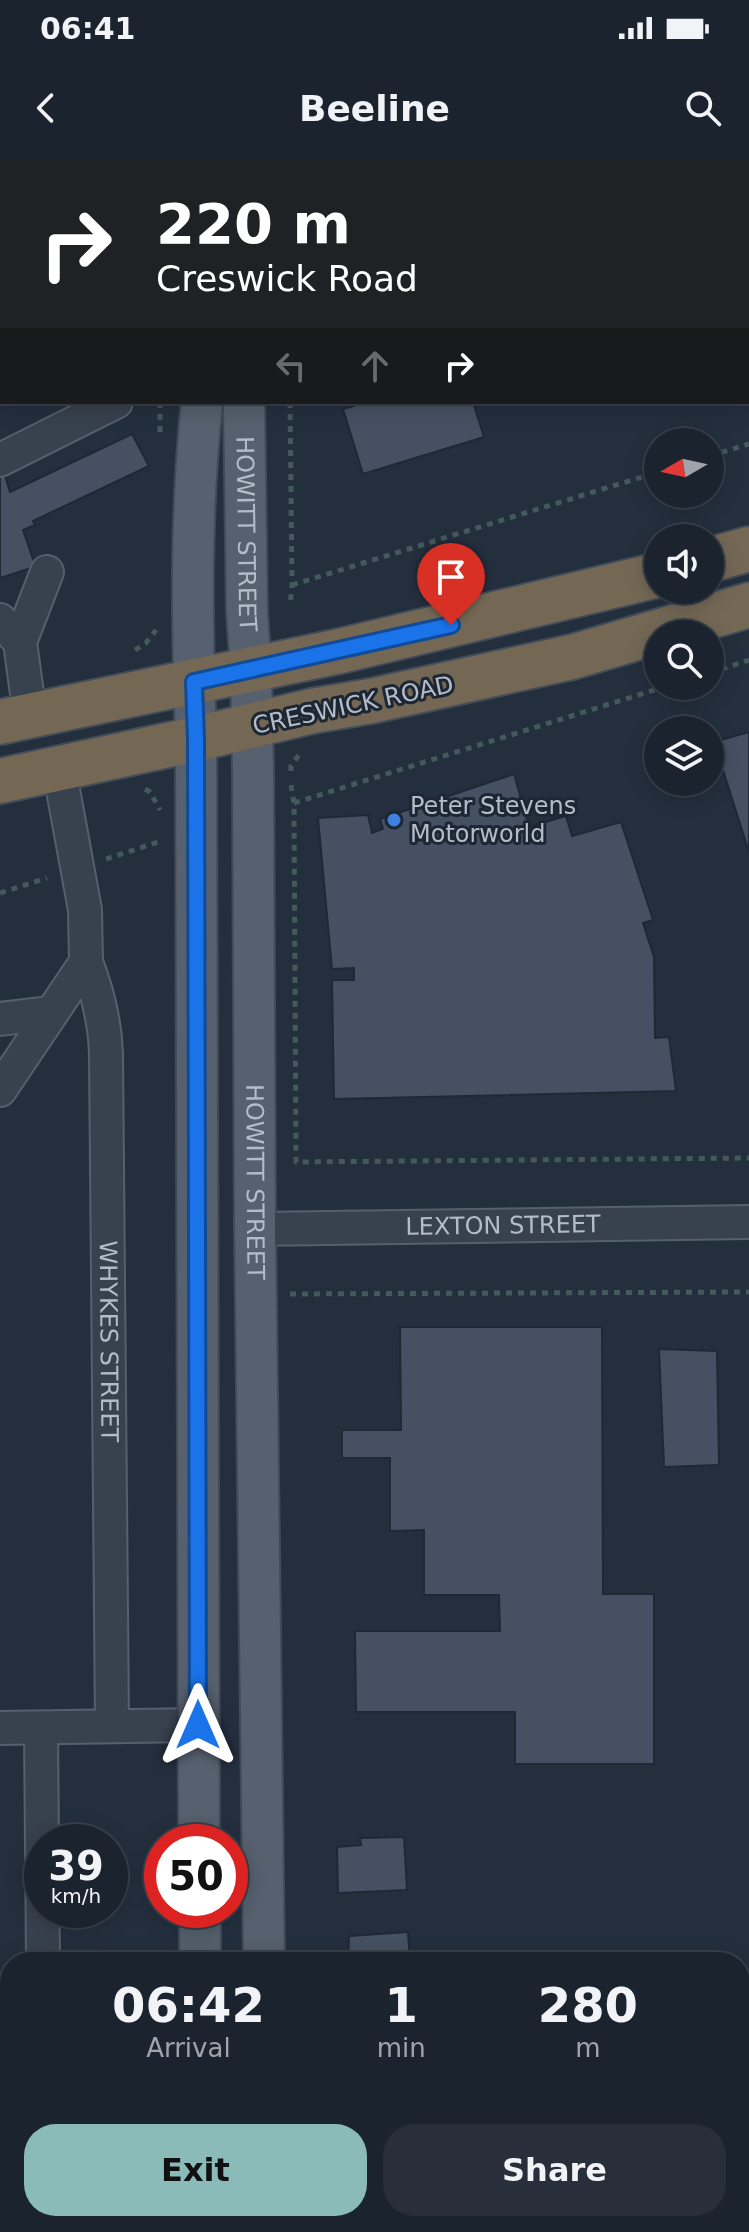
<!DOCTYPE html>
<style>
:root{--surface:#1b232e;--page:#282f3a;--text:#f1f3f6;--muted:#a0a4aa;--line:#39404a;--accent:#8bbbb9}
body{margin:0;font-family:"DejaVu Sans",sans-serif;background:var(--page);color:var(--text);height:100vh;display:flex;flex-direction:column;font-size:30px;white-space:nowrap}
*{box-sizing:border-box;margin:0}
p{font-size:26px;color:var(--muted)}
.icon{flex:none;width:44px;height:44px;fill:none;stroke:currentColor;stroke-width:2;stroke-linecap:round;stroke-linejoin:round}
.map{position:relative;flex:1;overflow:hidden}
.drawer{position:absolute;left:0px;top:1792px;width:750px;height:280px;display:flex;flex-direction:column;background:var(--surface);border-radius:32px 32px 0 0;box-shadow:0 4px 20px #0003,0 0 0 2px var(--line)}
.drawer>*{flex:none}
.hud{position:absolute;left:0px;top:0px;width:750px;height:244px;box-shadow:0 4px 20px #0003,0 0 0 2px var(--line);background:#202124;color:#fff;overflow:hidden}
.needle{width:52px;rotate:261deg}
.buttons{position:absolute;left:644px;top:268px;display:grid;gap:16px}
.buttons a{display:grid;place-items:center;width:80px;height:80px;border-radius:50%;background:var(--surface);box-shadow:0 4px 20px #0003,0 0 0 2px var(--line);font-size:40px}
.speed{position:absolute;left:24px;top:1664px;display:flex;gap:16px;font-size:40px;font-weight:700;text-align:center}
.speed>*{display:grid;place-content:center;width:104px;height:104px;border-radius:50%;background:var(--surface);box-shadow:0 4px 20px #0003,0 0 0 2px var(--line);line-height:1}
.speed small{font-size:20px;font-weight:400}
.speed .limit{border:12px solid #d22;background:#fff;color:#111}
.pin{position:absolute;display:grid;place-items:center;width:68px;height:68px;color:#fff;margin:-82px -34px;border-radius:50% 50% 50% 0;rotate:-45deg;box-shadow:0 0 8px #0007}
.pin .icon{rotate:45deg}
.me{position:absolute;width:88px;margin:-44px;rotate:0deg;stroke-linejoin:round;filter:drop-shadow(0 0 6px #0008)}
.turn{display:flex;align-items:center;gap:28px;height:168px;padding:0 24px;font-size:36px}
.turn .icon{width:104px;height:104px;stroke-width:2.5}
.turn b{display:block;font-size:56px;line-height:68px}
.lanes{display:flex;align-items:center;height:76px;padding:0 24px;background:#0003;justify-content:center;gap:40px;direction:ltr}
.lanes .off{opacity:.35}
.eta{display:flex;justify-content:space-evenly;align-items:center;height:136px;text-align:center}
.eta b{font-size:48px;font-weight:600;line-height:56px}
.cta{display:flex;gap:16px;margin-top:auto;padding:16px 24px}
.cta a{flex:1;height:92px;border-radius:32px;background:var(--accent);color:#111;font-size:32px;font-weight:600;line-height:92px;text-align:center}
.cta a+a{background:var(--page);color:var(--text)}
.status{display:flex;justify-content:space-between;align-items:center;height:56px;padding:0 40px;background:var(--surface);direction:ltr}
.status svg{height:22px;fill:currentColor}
header{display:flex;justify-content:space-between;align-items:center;height:104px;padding:0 24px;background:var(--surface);font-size:36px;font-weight:600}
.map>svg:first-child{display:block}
.building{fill:#455162;stroke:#1f2835;stroke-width:2}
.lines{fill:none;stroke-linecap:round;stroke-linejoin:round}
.minor-casing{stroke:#565f6c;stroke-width:36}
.major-casing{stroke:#414a57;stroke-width:44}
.highway-casing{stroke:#434c59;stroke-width:48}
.path{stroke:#44595c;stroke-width:5;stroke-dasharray:6 6;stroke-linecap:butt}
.minor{stroke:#38414e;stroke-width:32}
.major{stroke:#56606e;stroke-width:40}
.highway{stroke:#746855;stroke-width:44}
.rail{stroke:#5a6575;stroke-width:6;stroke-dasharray:8 8;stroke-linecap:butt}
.route-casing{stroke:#114b97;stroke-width:20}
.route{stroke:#1a73e8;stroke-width:14}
.shop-dot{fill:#3f7fe0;stroke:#1d2633;stroke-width:3}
.labels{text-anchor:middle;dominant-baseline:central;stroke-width:6;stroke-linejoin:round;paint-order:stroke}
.street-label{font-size:24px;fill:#b4bcc9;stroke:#1d2633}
.poi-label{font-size:24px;fill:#b4bcc9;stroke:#1d2633;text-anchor:start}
</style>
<div class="status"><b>06:41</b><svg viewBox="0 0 49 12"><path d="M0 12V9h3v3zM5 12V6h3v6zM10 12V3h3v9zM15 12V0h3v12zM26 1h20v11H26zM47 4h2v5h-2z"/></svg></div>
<header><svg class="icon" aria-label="back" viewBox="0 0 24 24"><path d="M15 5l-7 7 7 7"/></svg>Beeline<svg class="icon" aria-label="search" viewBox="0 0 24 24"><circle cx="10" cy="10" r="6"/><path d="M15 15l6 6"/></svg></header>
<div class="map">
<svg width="749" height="2072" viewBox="0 0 749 2072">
<rect width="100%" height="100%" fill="#242f3e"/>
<g class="building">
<polygon points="367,242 473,242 484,277 363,314 343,249"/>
<polygon points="132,274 149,306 33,361 35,365 23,370 34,402 31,408 0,418 0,316 5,315 10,332"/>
<polygon points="749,572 749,692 714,582"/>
<polygon points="514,614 529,667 566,656 572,676 621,662 653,760 643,763 654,797 655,878 669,877 676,931 334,939 332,820 354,820 354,808 332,809 318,658 368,655 372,673 383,669 380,659"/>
<polygon points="400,1167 602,1167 603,1434 654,1434 654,1604 515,1604 515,1552 356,1552 355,1471 500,1471 499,1435 424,1435 424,1370 390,1371 390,1298 342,1298 342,1270 401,1270"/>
<polygon points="659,1189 717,1191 719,1305 664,1307"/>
<polygon points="404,1677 407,1730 338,1733 337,1687 361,1685 360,1678"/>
<polygon points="408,1772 410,1802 348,1802 349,1776"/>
<rect x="740" y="1843" width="9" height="45"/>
<polygon points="740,1996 749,1996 749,2072 627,2072 626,2062 740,2062"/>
<rect x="353" y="2062" width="116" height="10"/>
<rect x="544" y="2062" width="65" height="10"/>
</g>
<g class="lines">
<g class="minor-casing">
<g id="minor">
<polyline points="0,300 116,242"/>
<polyline points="0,460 20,482 30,556"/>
<polyline points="20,482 47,412"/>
<path id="s1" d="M86,802C98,833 105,861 106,894L112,1565"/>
<polyline points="0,859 50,853"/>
<polyline points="0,930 86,802 85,750 59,608"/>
<path id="s2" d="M255,1069L749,1062"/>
<polyline points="0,1568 198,1565"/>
<polyline points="41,1568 43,1802"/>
<polyline points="0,1929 10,1929"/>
</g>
</g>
<g class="major-casing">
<g id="major">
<polyline points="226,2 226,0"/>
<path id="s3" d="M244,242L247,453L251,509L253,610L255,1069L264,1802"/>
<path d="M199,1682L196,579C192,467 190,354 202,242"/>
<polyline points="200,1750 200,1802"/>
<polyline points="202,2062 203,2072"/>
<polyline points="267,2062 267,2072"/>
</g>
</g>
<g class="highway-casing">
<g id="highway">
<polyline points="710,400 749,389"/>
<polyline points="0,562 340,491 658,415"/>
<polyline points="0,621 196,579 312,551 371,541 572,497 749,445"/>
</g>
</g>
<g class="path">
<polyline points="156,0 156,2"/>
<polyline points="279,2 287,0"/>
<polyline points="160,242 160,277"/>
<polyline points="290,242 292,425 290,446"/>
<polyline points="710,296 749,284"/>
<polyline points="292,425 658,312"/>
<polyline points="135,490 146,483 156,470"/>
<polyline points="710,513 749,500"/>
<polyline points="291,611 291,606 301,592"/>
<polyline points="291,625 294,643 296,1002 749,998"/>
<polyline points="145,629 150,632 160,650"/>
<polyline points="294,643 667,526"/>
<polyline points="106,699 161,681"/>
<polyline points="0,733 47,718"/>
<polyline points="290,1134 749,1132"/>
</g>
<use href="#minor" class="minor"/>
<use href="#major" class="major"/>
<use href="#highway" class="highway"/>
<g class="rail">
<polyline points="340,2 344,0"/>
<polyline points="0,172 2,171"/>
</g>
</g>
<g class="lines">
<g class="route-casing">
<polyline id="route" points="198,1565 196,579 194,522 451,465"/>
</g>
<use href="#route" class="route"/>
</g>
<circle class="shop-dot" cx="394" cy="660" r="8"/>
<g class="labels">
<g class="street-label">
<text stroke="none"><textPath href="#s3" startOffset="132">HOWITT STREET</textPath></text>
<text transform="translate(353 545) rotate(-12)">CRESWICK ROAD</text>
<text stroke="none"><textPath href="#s3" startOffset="780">HOWITT STREET</textPath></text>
<text stroke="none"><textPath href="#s2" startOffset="248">LEXTON STREET</textPath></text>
<text stroke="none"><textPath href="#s1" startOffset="382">WHYKES STREET</textPath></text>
</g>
<g class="poi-label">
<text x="410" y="646">Peter Stevens<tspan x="410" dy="28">Motorworld</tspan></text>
</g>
</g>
</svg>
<div class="buttons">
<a><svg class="needle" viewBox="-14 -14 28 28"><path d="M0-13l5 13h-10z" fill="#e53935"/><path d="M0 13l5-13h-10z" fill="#a0a4aa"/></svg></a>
<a><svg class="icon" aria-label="sound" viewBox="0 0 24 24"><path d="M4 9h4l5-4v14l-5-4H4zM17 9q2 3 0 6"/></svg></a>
<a><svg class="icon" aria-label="search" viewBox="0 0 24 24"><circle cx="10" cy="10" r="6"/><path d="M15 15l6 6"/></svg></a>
<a><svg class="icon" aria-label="layers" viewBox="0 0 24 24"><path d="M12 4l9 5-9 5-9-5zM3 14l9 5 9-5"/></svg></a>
</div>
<div class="speed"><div>39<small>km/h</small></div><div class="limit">50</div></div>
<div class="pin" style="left:451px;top:465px;background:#d93025"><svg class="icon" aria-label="arrive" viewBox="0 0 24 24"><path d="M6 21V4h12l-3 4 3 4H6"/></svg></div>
<svg class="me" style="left:198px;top:1565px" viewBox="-20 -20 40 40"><path d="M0-17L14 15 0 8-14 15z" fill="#1a73e8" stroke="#fff" stroke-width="4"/></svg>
<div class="hud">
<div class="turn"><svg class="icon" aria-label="right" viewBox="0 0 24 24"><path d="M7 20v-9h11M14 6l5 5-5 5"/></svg><div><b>220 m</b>Creswick Road</div></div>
<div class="lanes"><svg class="icon off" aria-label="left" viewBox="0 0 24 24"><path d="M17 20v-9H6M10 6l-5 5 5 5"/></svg><svg class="icon off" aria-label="ahead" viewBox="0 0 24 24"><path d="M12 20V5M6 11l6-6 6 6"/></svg><svg class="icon" aria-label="right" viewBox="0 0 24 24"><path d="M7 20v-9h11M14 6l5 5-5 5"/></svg></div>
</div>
<section class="drawer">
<div class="eta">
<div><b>06:42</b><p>Arrival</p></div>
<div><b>1</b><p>min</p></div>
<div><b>280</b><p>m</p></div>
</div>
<div class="cta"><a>Exit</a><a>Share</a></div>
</section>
</div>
